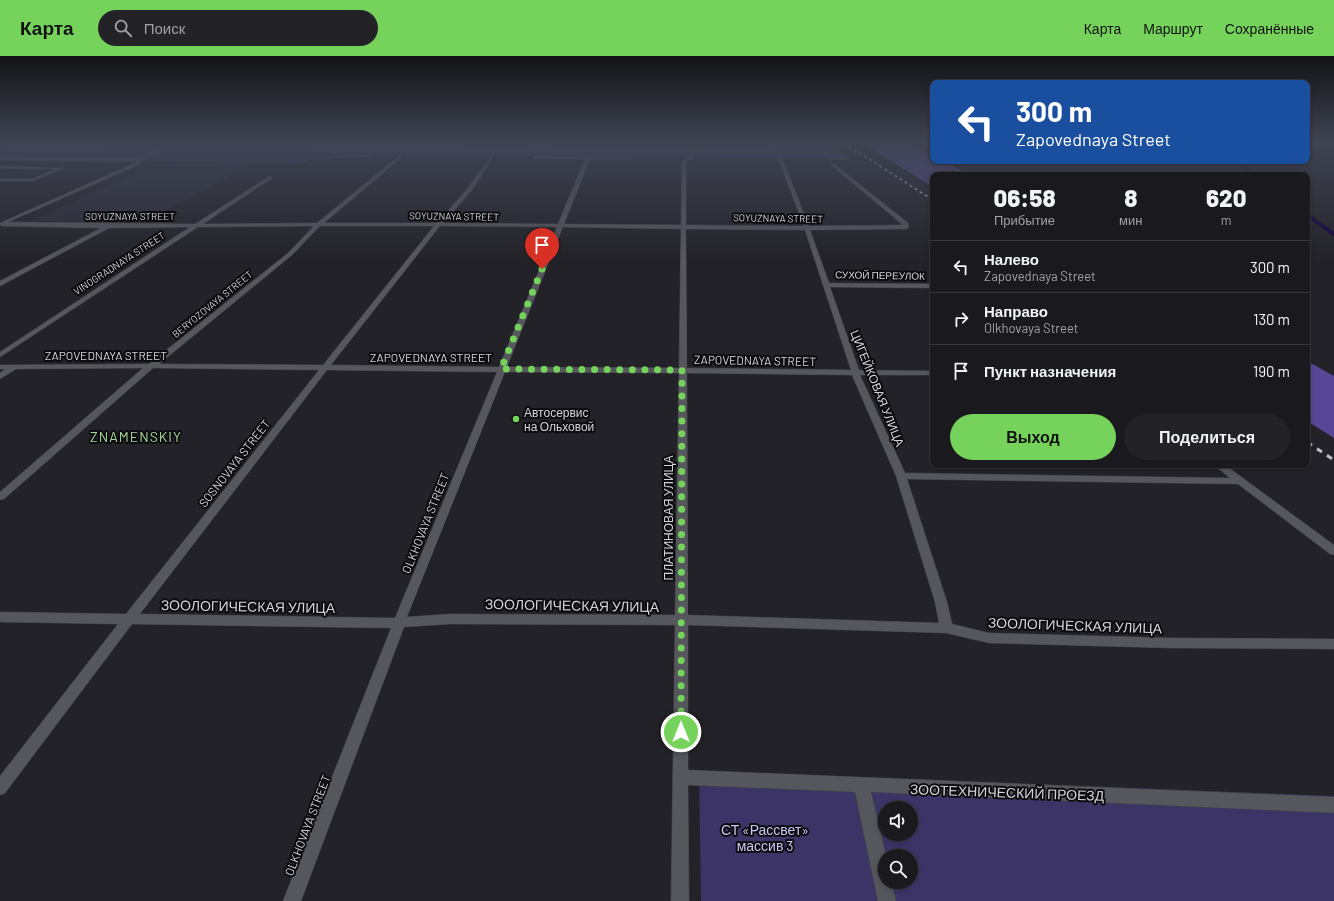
<!DOCTYPE html>
<html lang="ru">
<meta charset="utf-8">
<style>
:root{--surface:#1a1a1e;--page:#232327;--text:#f1f3f6;--muted:#9fa1a4;--line:#38383c;--accent:#75d25b}
body{margin:0;font-family:Barlow,sans-serif;background:var(--page);color:var(--text);height:100vh;display:flex;flex-direction:column;font-size:15px;white-space:nowrap}
*{box-sizing:border-box;margin:0}
p{font-size:13px;color:var(--muted)}
.icon{flex:none;width:22px;height:22px;fill:none;stroke:currentColor;stroke-width:2;stroke-linecap:round;stroke-linejoin:round}
.map{position:relative;flex:1;overflow:hidden}
.panel{position:absolute;left:930px;top:116px;width:380px;height:296px;display:flex;flex-direction:column;background:var(--surface);border-radius:8px;box-shadow:0 2px 6px #0003,0 0 0 1px var(--line)}
.panel>*{flex:none}
.guide{position:absolute;left:930px;top:24px;width:380px;height:84px;border-radius:8px;box-shadow:0 2px 6px #0003,0 0 0 1px var(--line);background:#1a4fa0;color:#fff;overflow:hidden}
.tools{position:absolute;left:878px;top:745px;display:grid;gap:8px}
.tools a{display:grid;place-items:center;width:40px;height:40px;border-radius:50%;background:var(--surface);box-shadow:0 2px 6px #0003,0 0 0 1px var(--line);font-size:20px}
.pin{position:absolute;display:grid;place-items:center;width:34px;height:34px;color:#fff;margin:-41px -17px;border-radius:50% 50% 50% 0;rotate:-45deg;box-shadow:0 0 4px #0007}
.pin .icon{rotate:45deg}
.me{position:absolute;width:44px;margin:-22px;rotate:0deg;stroke-linejoin:round;filter:drop-shadow(0 0 3px #0008)}
.turn{display:flex;align-items:center;gap:14px;height:84px;padding:0 20px;font-size:18px}
.turn .icon{width:52px;height:52px;stroke-width:2.5}
.turn b{display:block;font-size:28px;line-height:34px}
.eta{display:flex;justify-content:space-evenly;align-items:center;height:68px;text-align:center}
.eta b{font-size:24px;font-weight:800;line-height:28px}
.button{display:flex;gap:8px;margin-top:auto;padding:8px 20px}
.button a{flex:1;height:46px;border-radius:24px;background:var(--accent);color:#111;font-size:16px;font-weight:800;line-height:46px;text-align:center}
.button a+a{background:var(--page);color:var(--text)}
ul{padding:0;list-style:none}
li{display:flex;align-items:center;gap:12px;height:52px;padding:0 20px;border-top:1px solid var(--line)}
li div{flex:1}
li b{display:block;font-size:15px}
li em{font-style:normal}
header{display:flex;align-items:center;gap:24px;box-sizing:border-box;height:56px;padding:0 20px;background:var(--accent);color:#111}
header strong{font-size:19px}
nav{display:flex;gap:22px;margin-inline-start:auto;font-size:14px}
.search{width:280px;height:36px;background:var(--page);display:flex;align-items:center;gap:10px;box-sizing:border-box;padding:0 14px;border-radius:22px;color:var(--muted);font-size:15px}
.map>svg:first-child{display:block}
.built{fill:#2b2a35}
.green{fill:#3c3466;fill-rule:evenodd}
.forest{fill:#574798}
.lines{fill:none;stroke-linecap:round;stroke-linejoin:round}
.canal{fill:#15013c;fill-rule:evenodd}
.minor-casing{stroke:#404044;stroke-width:1}
.minor{fill:#56565d;fill-rule:evenodd}
.rail-far1{stroke:#bebdc1;stroke-width:1.5;stroke-dasharray:3 3;stroke-linecap:butt}
.rail{stroke:#bebdc1;stroke-width:3;stroke-dasharray:6 6;stroke-linecap:butt}
.route{stroke:#75d25b;stroke-width:7;stroke-dasharray:0 12.6}
.poi-dot{fill:#75d25b;stroke:#0c0c0f;stroke-width:1.5}
.labels{text-anchor:middle;dominant-baseline:central;stroke-width:4;stroke-linejoin:round;paint-order:stroke}
.far-street-label{font-size:10px;fill:#d4d3d7;stroke:#0c0c0f}
.street-label{font-size:12px;fill:#d4d3d7;stroke:#0c0c0f}
.poi-label{font-size:12px;fill:#d4d3d7;stroke:#0c0c0f;text-anchor:start}
.quarter-label{font-size:14px;letter-spacing:1px;fill:#a9db9d;stroke:#0c0c0f}
.near-street-label{font-size:14px;fill:#d4d3d7;stroke:#0c0c0f}
.near-park-label{font-size:14px;fill:#cac6f3;stroke:#0c0c0f}
</style>
<header>
<strong>Карта</strong>
<div class="search"><svg class="icon" aria-label="search" viewBox="0 0 24 24"><circle cx="10" cy="10" r="6"/><path d="M15 15l6 6"/></svg>Поиск</div>
<nav><a>Карта</a><a>Маршрут</a><a>Сохранённые</a></nav>
</header>
<div class="map">
<svg width="1334" height="845" viewBox="0 0 1334 845">
<rect width="100%" height="100%" fill="#232228"/>
<polygon class="built" points="159,107 252,108 142,167 29,165"/>
<g class="green">
<polygon points="0,87 830,87 852,102 360,100 334,101 330,104 309,104 303,107 0,104"/>
<path d="M699,715L1334,740V845H701ZM885,752H911V778H885ZM885,800H911V826H885Z"/>
</g>
<g class="forest">
<polygon points="862,87 911,87 933,99 933,105 944,105 969,119 933,119 933,131"/>
<polygon points="1307,305 1334,320 1334,382 1307,365"/>
</g>
<g class="lines">
<g class="canal">
<polygon points="1234,105 1240,105 1258,119 1252,119"/>
<polygon points="1307,156 1334,176 1334,181 1307,161"/>
</g>
<g class="minor-casing">
<g id="minor">
<path d="M693,87H697L696,94L841,96L839,97L695,96L694,103L686,105V169L804,170L778,102L780,101L782,102L809,170L903,169L831,109L833,107L908,167L909,171L906,173L810,174L829,227L933,228V232L830,231L859,314L933,315V319H860L905,417L1230,422L1214,409H1225L1334,489V499L1330,498L1238,428L907,423L947,546L952,568L989,577L1172,582L1334,583V593L1172,592L989,587L946,577L688,569V714L1334,741V757L871,736L886,800L885,826H891L896,845H878L855,736L688,729L689,845H671L675,569L450,568L404,571L301,845H283L391,572L132,568L5,737L0,739V720L118,568L0,566V556L126,558L319,314L153,312L4,443L0,444V436L143,312L16,313L0,323V317L5,313H0V309L149,308L288,197L314,170L198,171L0,301V296L190,171L109,172L0,230V225L101,172L1,170L0,167L137,106L0,104V102L137,103L158,93L0,92V90L692,94ZM164,93L691,96L690,101L682,104L681,169L564,168L590,103H631L633,102L535,100L533,102L585,103L558,168L443,167L472,134L493,101L491,100L468,132L437,167H324L402,101L400,99L317,167L203,168L272,122L270,120L195,168L8,166L141,108L140,105ZM320,170H434L323,309L159,308L292,199ZM440,170L557,171L499,311L331,309ZM563,171L681,173L679,312L507,311ZM686,173L805,174L851,314L687,312ZM327,314L497,316L395,562L140,558ZM505,316L679,317L675,559L450,558L407,561ZM687,317L852,319L896,420L935,546L939,567L688,559Z"/>
<polygon points="373,99 371,101 336,102 334,101"/>
<polygon points="829,101 847,102 849,103 847,104 827,103"/>
<polygon points="0,110 58,112 62,111 64,112 33,125 0,125 0,123 32,123 55,113 0,112"/>
</g>
</g>
<use href="#minor" class="minor"/>
<polyline class="rail-far1" points="844,87 933,144"/>
<polyline class="rail" points="1307,386 1334,404"/>
</g>
<linearGradient id="sky" x2="0" y2="1"><stop stop-color="#131316"/><stop offset="0.42" stop-color="#3f4453"/><stop offset="1" stop-color="#3f4453" stop-opacity="0"/></linearGradient>
<rect width="1334" height="205" fill="url(#sky)"/>
<g class="lines">
<polyline class="route" points="542,213 501,313 682,314 681,676"/>
</g>
<circle class="poi-dot" cx="516" cy="363" r="4"/>
<g class="labels">
<g class="far-street-label">
<text x="130" y="160">SOYUZNAYA STREET</text>
<text transform="translate(454 160) rotate(1)">SOYUZNAYA STREET</text>
<text transform="translate(778 162) rotate(1)">SOYUZNAYA STREET</text>
<text transform="translate(119 207) rotate(-33)">VINOGRADNAYA STREET</text>
<text transform="translate(880 219) rotate(1)">СУХОЙ ПЕРЕУЛОК</text>
<text transform="translate(212 248) rotate(-39)">BERYOZOVAYA STREET</text>
</g>
<g class="street-label">
<text x="106" y="299">ZAPOVEDNAYA STREET</text>
<text x="431" y="301">ZAPOVEDNAYA STREET</text>
<text transform="translate(755 304) rotate(1)">ZAPOVEDNAYA STREET</text>
<text transform="translate(878 332) rotate(68)">ЦИГЕЙКОВАЯ УЛИЦА</text>
<text transform="translate(234 407) rotate(-52)">SOSNOVAYA STREET</text>
<text transform="translate(668 462) rotate(-90)">ПЛАТИНОВАЯ УЛИЦА</text>
<text transform="translate(425 467) rotate(-68)">OLKHOVAYA STREET</text>
<text transform="translate(307 769) rotate(-69)">OLKHOVAYA STREET</text>
</g>
<g class="poi-label">
<text x="524" y="356">Автосервис<tspan x="524" dy="14">на Ольховой</tspan></text>
</g>
<g class="quarter-label">
<text x="136" y="380">ZNAMENSKIY</text>
</g>
<g class="near-street-label">
<text transform="translate(572 549) rotate(1)">ЗООЛОГИЧЕСКАЯ УЛИЦА</text>
<text transform="translate(248 550) rotate(1)">ЗООЛОГИЧЕСКАЯ УЛИЦА</text>
<text transform="translate(1075 569) rotate(2)">ЗООЛОГИЧЕСКАЯ УЛИЦА</text>
<text transform="translate(1007 736) rotate(2)">ЗООТЕХНИЧЕСКИЙ ПРОЕЗД</text>
</g>
<g class="near-park-label">
<text x="765" y="773">СТ «Рассвет»<tspan x="765" dy="16">массив 3</tspan></text>
</g>
</g>
</svg>
<div class="tools">
<a><svg class="icon" aria-label="sound" viewBox="0 0 24 24"><path d="M4 9h4l5-4v14l-5-4H4zM17 9q2 3 0 6"/></svg></a>
<a><svg class="icon" aria-label="search" viewBox="0 0 24 24"><circle cx="10" cy="10" r="6"/><path d="M15 15l6 6"/></svg></a>
</div>
<div class="pin" style="left:542px;top:213px;background:#d93025"><svg class="icon" aria-label="arrive" viewBox="0 0 24 24"><path d="M6 21V4h12l-3 4 3 4H6"/></svg></div>
<svg class="me" style="left:681px;top:676px" viewBox="-20 -20 40 40"><circle r="17" fill="#75d25b" stroke="#fff" stroke-width="3"/><path d="M0-11L8 9 0 5-8 9z" fill="#fff"/></svg>
<div class="guide">
<div class="turn"><svg class="icon" aria-label="left" viewBox="0 0 24 24"><path d="M17 20v-9H6M10 6l-5 5 5 5"/></svg><div><b>300 m</b>Zapovednaya Street</div></div>
</div>
<section class="panel">
<div class="eta">
<div><b>06:58</b><p>Прибытие</p></div>
<div><b>8</b><p>мин</p></div>
<div><b>620</b><p>m</p></div>
</div>
<ul>
<li><svg class="icon" aria-label="left" viewBox="0 0 24 24"><path d="M17 20v-9H6M10 6l-5 5 5 5"/></svg><div><b>Налево</b><p>Zapovednaya Street</p></div><em>300 m</em></li>
<li><svg class="icon" aria-label="right" viewBox="0 0 24 24"><path d="M7 20v-9h11M14 6l5 5-5 5"/></svg><div><b>Направо</b><p>Olkhovaya Street</p></div><em>130 m</em></li>
<li><svg class="icon" aria-label="arrive" viewBox="0 0 24 24"><path d="M6 21V4h12l-3 4 3 4H6"/></svg><div><b>Пункт назначения</b></div><em>190 m</em></li>
</ul>
<div class="button"><a>Выход</a><a>Поделиться</a></div>
</section>
</div>
